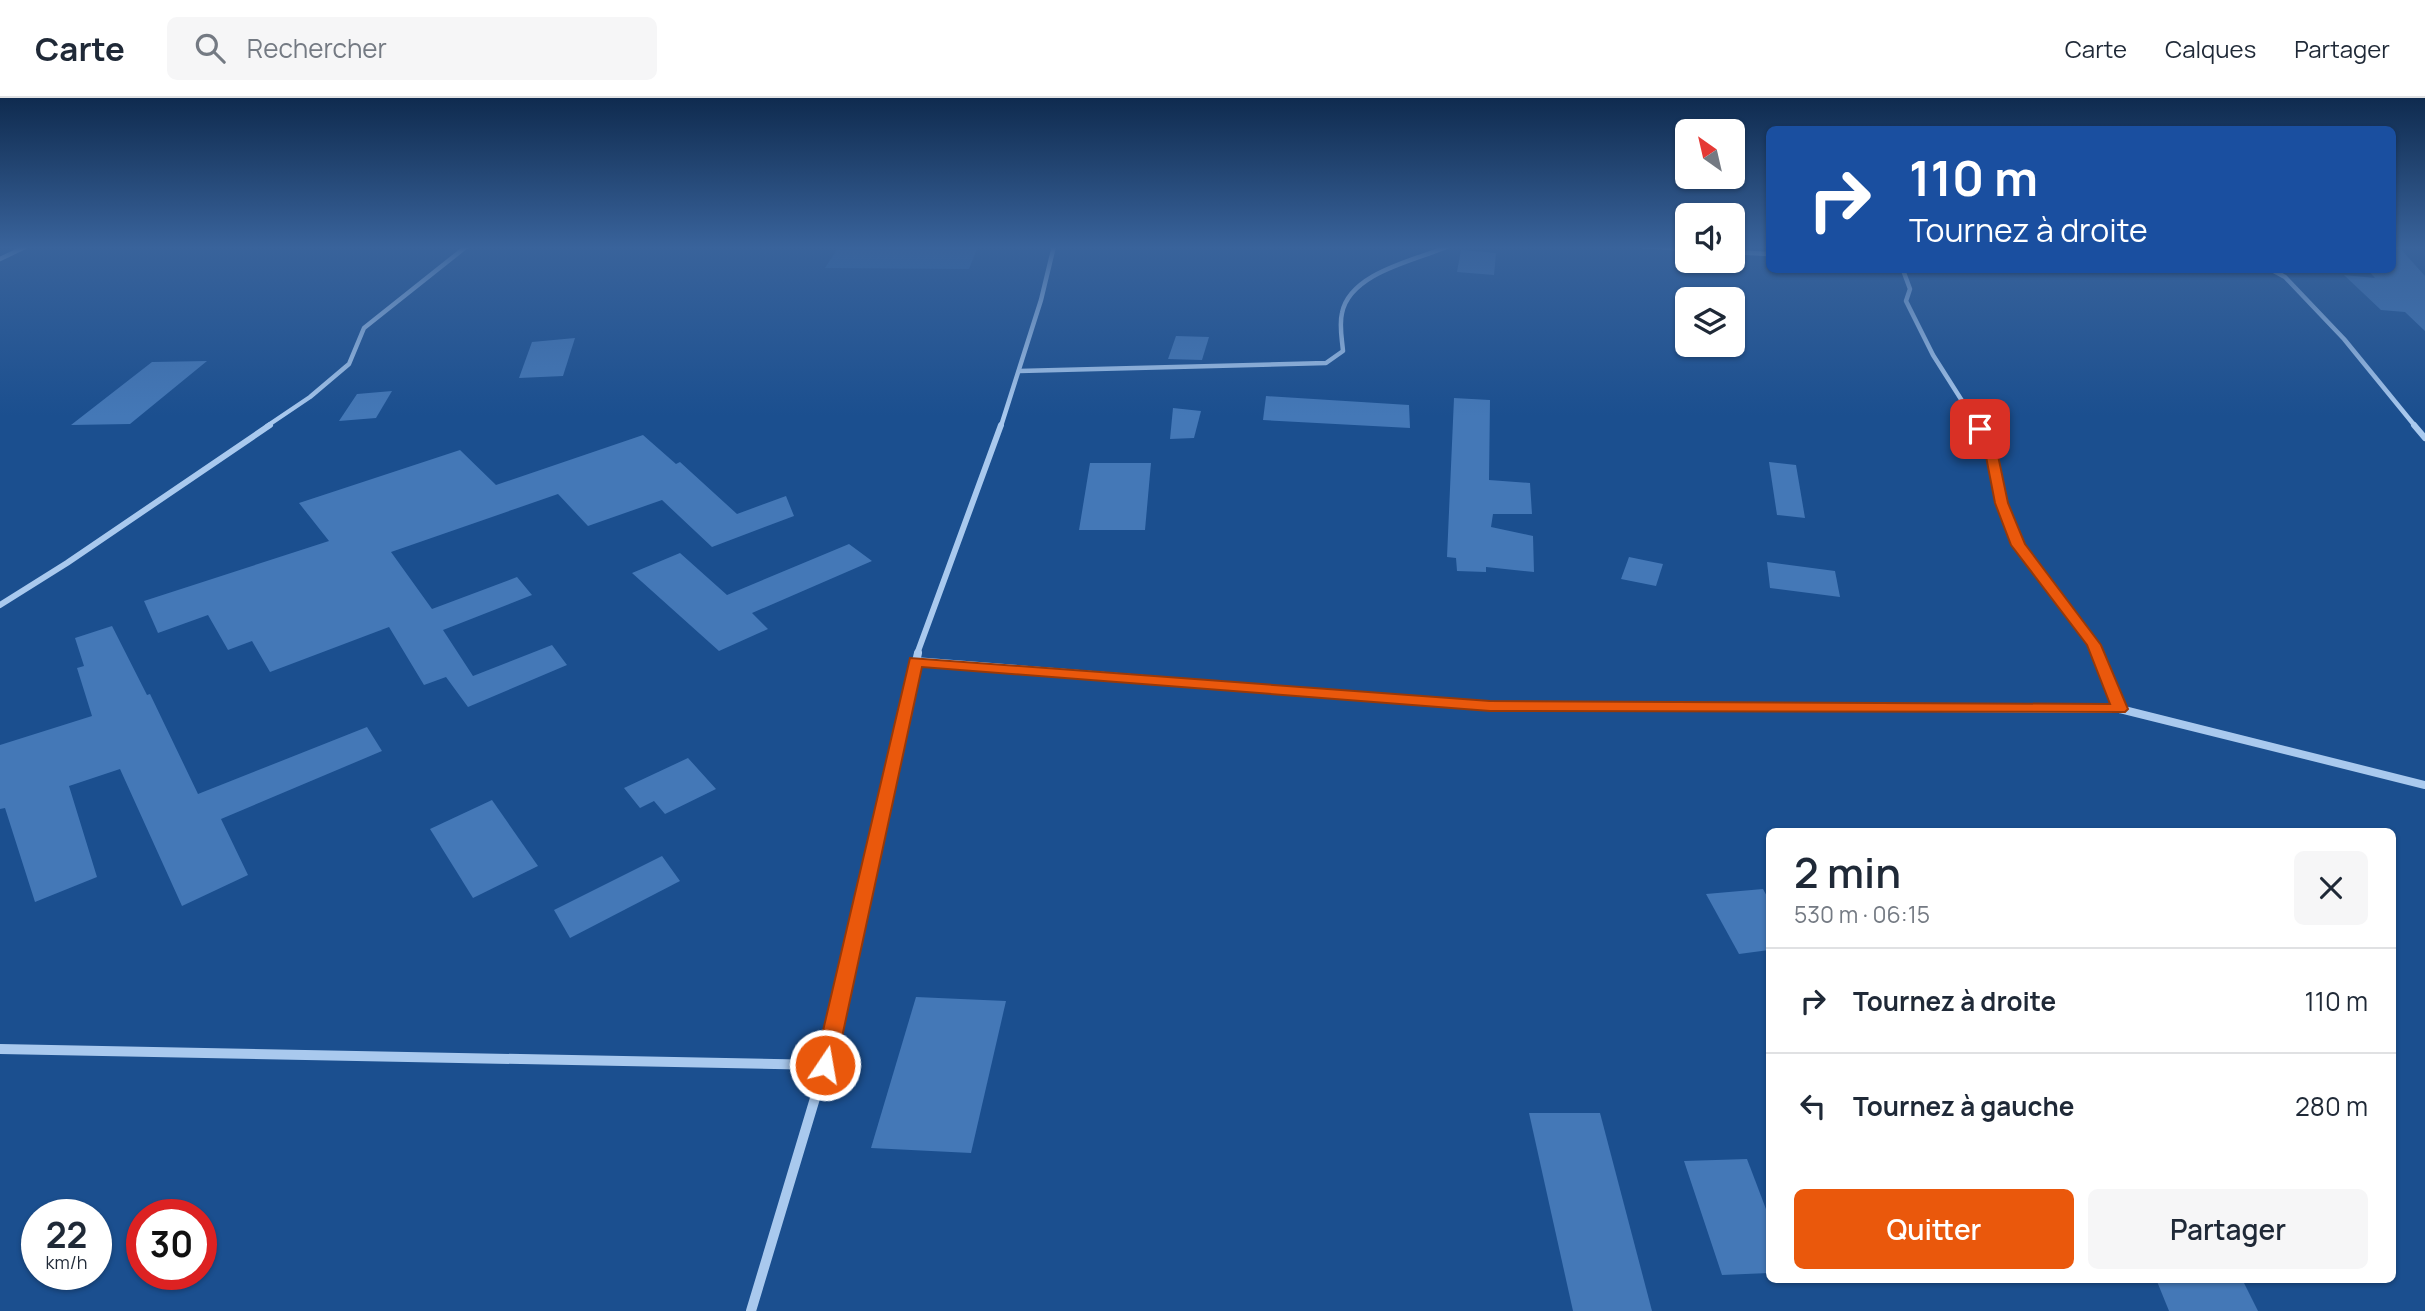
<!DOCTYPE html>
<html lang="fr">
<meta charset="utf-8">
<style>
:root{--surface:#fff;--page:#f6f6f7;--text:#1f2937;--muted:#747a83;--line:#e0e1e3;--accent:#ea580c}
body{margin:0;font-family:Manrope,sans-serif;background:var(--page);color:var(--text);height:100vh;display:flex;flex-direction:column;font-size:26px;white-space:nowrap}
*{box-sizing:border-box;margin:0}
p{font-size:23px;color:var(--muted)}
.icon{flex:none;width:38px;height:38px;fill:none;stroke:currentColor;stroke-width:2;stroke-linecap:round;stroke-linejoin:round}
.map{position:relative;flex:1;overflow:hidden}
.details{position:absolute;left:1766px;top:730px;width:630px;height:455px;display:flex;flex-direction:column;background:var(--surface);border-radius:10px;box-shadow:0 2px 5px #0004}
.details>*{flex:none}
.top-card{position:absolute;left:1766px;top:28px;width:630px;height:147px;border-radius:10px;box-shadow:0 2px 5px #0004;background:#1a4fa0;color:#fff;overflow:hidden}
.needle{width:46px;rotate:326deg}
.tools{position:absolute;left:1675px;top:21px;display:grid;gap:14px}
.tools a{display:grid;place-items:center;width:70px;height:70px;border-radius:10px;background:var(--surface);box-shadow:0 2px 5px #0004;font-size:35px}
.speed{position:absolute;left:21px;top:1101px;display:flex;gap:14px;font-size:35px;font-weight:700;text-align:center}
.speed>*{display:grid;place-content:center;width:91px;height:91px;border-radius:50%;background:var(--surface);box-shadow:0 2px 5px #0004;line-height:1}
.speed small{font-size:18px;font-weight:400}
.speed .limit{border:10px solid #d22;background:#fff;color:#111}
.pin{position:absolute;display:grid;place-items:center;width:60px;height:60px;color:#fff;margin:-30px;border-radius:14px;box-shadow:0 4px 10px #0006}
.me{position:absolute;width:77px;margin:-38px;rotate:12deg;stroke-linejoin:round;filter:drop-shadow(0 0 5px #0008)}
.turn{display:flex;align-items:center;gap:24px;height:147px;padding:0 28px;font-size:32px}
.turn .icon{width:91px;height:91px;stroke-width:2.5}
.turn b{display:block;font-size:49px;line-height:60px}
.round{display:grid;place-items:center;flex:none;width:74px;height:74px;border-radius:10px;background:var(--page)}
.headline{display:flex;align-items:center;justify-content:space-between;height:119px;padding:0 28px}
h1{font-size:42px;font-weight:600;line-height:52px}
.cta{display:flex;gap:14px;margin-top:auto;padding:14px 28px}
.cta a{flex:1;height:80px;border-radius:10px;background:var(--accent);color:#fff;font-size:28px;font-weight:600;line-height:80px;text-align:center}
.cta a+a{background:var(--page);color:var(--text)}
ul{padding:0;list-style:none}
li{display:flex;align-items:center;gap:21px;height:105px;padding:0 28px;border-top:2px solid var(--line)}
li div{flex:1}
li b{display:block;font-size:26px}
li em{font-style:normal}
header{display:flex;align-items:center;gap:42px;box-sizing:border-box;height:98px;padding:0 35px;background:var(--surface);border-bottom:2px solid var(--line)}
header strong{font-size:33px}
nav{display:flex;gap:38px;margin-inline-start:auto;font-size:24px}
.search{width:490px;height:63px;background:var(--page);display:flex;align-items:center;gap:18px;box-sizing:border-box;padding:0 24px;border-radius:10px;color:var(--muted);font-size:26px}
.map>svg:first-child{display:block}
.green{fill:#2e69ad}
.building{fill:#4478b7}
.lines{fill:none;stroke-linecap:round;stroke-linejoin:round}
.street-far3{stroke:#a9c9ee;stroke-width:4.5}
.street-far2{stroke:#a9c9ee;stroke-width:6}
.street-far1{stroke:#a9c9ee;stroke-width:8}
.street{stroke:#a9c9ee;stroke-width:10}
.route{fill:#ea580c;stroke:#983908;stroke-width:2}
</style>
<header>
<strong>Carte</strong>
<div class="search"><svg class="icon" aria-label="search" viewBox="0 0 24 24"><circle cx="10" cy="10" r="6"/><path d="M15 15l6 6"/></svg>Rechercher</div>
<nav><a>Carte</a><a>Calques</a><a>Partager</a></nav>
</header>
<div class="map">
<svg width="2425" height="1213" viewBox="0 0 2425 1213">
<rect width="100%" height="100%" fill="#1b4f8f"/>
<polygon class="green" points="839,148 978,148 969,171 825,170"/>
<g class="building">
<polygon points="2392,148 2398,148 2425,178 2425,233 2405,214 2381,212 2344,177 2375,180 2368,172 2392,172"/>
<polygon points="1461,152 1496,155 1494,177 1457,174"/>
<polygon points="1176,238 1209,239 1202,262 1168,261"/>
<polygon points="575,240 563,278 519,280 532,244"/>
<polygon points="207,263 130,326 71,327 152,264"/>
<polygon points="392,293 376,320 339,323 357,296"/>
<polygon points="1266,298 1409,307 1410,330 1263,322"/>
<polygon points="1454,300 1490,302 1489,382 1530,385 1532,416 1493,416 1491,429 1533,438 1534,474 1486,469 1486,474 1457,473 1456,460 1447,459"/>
<polygon points="1173,310 1201,313 1194,340 1170,341"/>
<polygon points="643,337 676,366 680,364 737,416 786,398 794,418 712,449 662,402 588,428 558,396 391,454 432,511 517,479 532,497 443,532 473,578 552,547 567,567 468,609 446,579 424,587 389,529 270,574 252,543 228,552 208,517 158,535 144,503 329,443 299,405 460,352 496,387"/>
<polygon points="1769,364 1796,367 1805,420 1777,417"/>
<polygon points="1090,365 1151,365 1145,432 1079,432"/>
<polygon points="849,446 872,463 752,515 768,531 719,553 632,475 680,455 727,497"/>
<polygon points="1629,459 1663,466 1656,488 1621,481"/>
<polygon points="1767,464 1835,473 1840,499 1770,490"/>
<polygon points="112,528 147,597 150,596 198,696 367,629 382,653 221,721 248,777 182,808 120,671 69,688 97,779 35,804 5,710 0,711 0,647 92,618 77,570 84,568 75,540"/>
<polygon points="688,660 716,691 665,716 654,703 640,710 624,690"/>
<polygon points="492,702 538,768 473,800 430,731"/>
<polygon points="662,758 680,783 570,840 554,812"/>
<polygon points="1763,791 1769,802 1769,852 1739,856 1706,796"/>
<polygon points="916,899 1006,903 971,1055 871,1050"/>
<polygon points="1529,1015 1600,1015 1652,1213 1573,1213"/>
<polygon points="1747,1061 1769,1119 1769,1175 1722,1177 1684,1063"/>
<polygon points="2156,1181 2242,1181 2258,1213 2169,1213"/>
</g>
<g class="lines">
<g class="street-far3">
<polyline points="1642,148 1687,151"/>
<polyline points="1732,154 1769,156"/>
<polyline points="0,161 27,148"/>
<polyline points="1903,172 1910,191 1906,203 1933,257 1978,328"/>
<polyline points="2272,172 2285,179 2344,241 2415,328"/>
<path d="M1019,273L1326,265L1343,253C1342,241 1339,227 1342,215C1350,174 1417,162 1449,148"/>
<polyline points="267,328 310,299 349,266 364,230 467,148"/>
<polyline points="1001,328 1041,202 1054,148"/>
</g>
<g class="street-far2">
<polyline points="1977,327 1990,348 2002,405 2018,447 2094,547 2098,556"/>
<polyline points="2414,327 2425,340"/>
<polyline points="0,507 67,465 270,327"/>
<polyline points="917,556 1001,327"/>
</g>
<g class="street-far1">
<polyline points="2097,555 2120,611"/>
<polyline points="915,563 1490,608 2120,611 2425,687"/>
<polyline points="852,846 918,555"/>
</g>
<g class="street">
<polyline points="0,951 825,967"/>
<polyline points="751,1213 825,967 852,844"/>
</g>
</g>
<linearGradient id="sky" x2="0" y2="1"><stop stop-color="#0f2b4f"/><stop offset="0.47" stop-color="#39639b"/><stop offset="1" stop-color="#39639b" stop-opacity="0"/></linearGradient>
<rect width="2425" height="318" fill="url(#sky)"/>
<polygon class="route" points="1980,327 1985,328 1996,348 2008,405 2025,446 2101,547 2128,611 2125,614 1490,613 922,569 836,967 833,974 825,976 818,974 815,967 910,560 1490,603 2110,606 2087,547 2011,447 1995,405 1984,348 1974,331"/>
</svg>
<div class="tools">
<a><svg class="needle" viewBox="-14 -14 28 28"><path d="M0-13l5 13h-10z" fill="#e53935"/><path d="M0 13l5-13h-10z" fill="#747a83"/></svg></a>
<a><svg class="icon" aria-label="sound" viewBox="0 0 24 24"><path d="M4 9h4l5-4v14l-5-4H4zM17 9q2 3 0 6"/></svg></a>
<a><svg class="icon" aria-label="layers" viewBox="0 0 24 24"><path d="M12 4l9 5-9 5-9-5zM3 14l9 5 9-5"/></svg></a>
</div>
<div class="speed"><div>22<small>km/h</small></div><div class="limit">30</div></div>
<div class="pin" style="left:1980px;top:331px;background:#d93025"><svg class="icon" aria-label="arrive" viewBox="0 0 24 24"><path d="M6 21V4h12l-3 4 3 4H6"/></svg></div>
<svg class="me" style="left:825px;top:967px" viewBox="-20 -20 40 40"><circle r="17" fill="#ea580c" stroke="#fff" stroke-width="3"/><path d="M0-11L8 9 0 5-8 9z" fill="#fff"/></svg>
<div class="top-card">
<div class="turn"><svg class="icon" aria-label="right" viewBox="0 0 24 24"><path d="M7 20v-9h11M14 6l5 5-5 5"/></svg><div><b>110 m</b>Tournez à droite</div></div>
</div>
<section class="details">
<div class="headline"><div><h1>2 min</h1><p>530 m · 06:15</p></div><a class="round"><svg class="icon" aria-label="close" viewBox="0 0 24 24"><path d="M6 6l12 12M18 6L6 18"/></svg></a></div>
<ul>
<li><svg class="icon" aria-label="right" viewBox="0 0 24 24"><path d="M7 20v-9h11M14 6l5 5-5 5"/></svg><div><b>Tournez à droite</b></div><em>110 m</em></li>
<li><svg class="icon" aria-label="left" viewBox="0 0 24 24"><path d="M17 20v-9H6M10 6l-5 5 5 5"/></svg><div><b>Tournez à gauche</b></div><em>280 m</em></li>
</ul>
<div class="cta"><a>Quitter</a><a>Partager</a></div>
</section>
</div>
